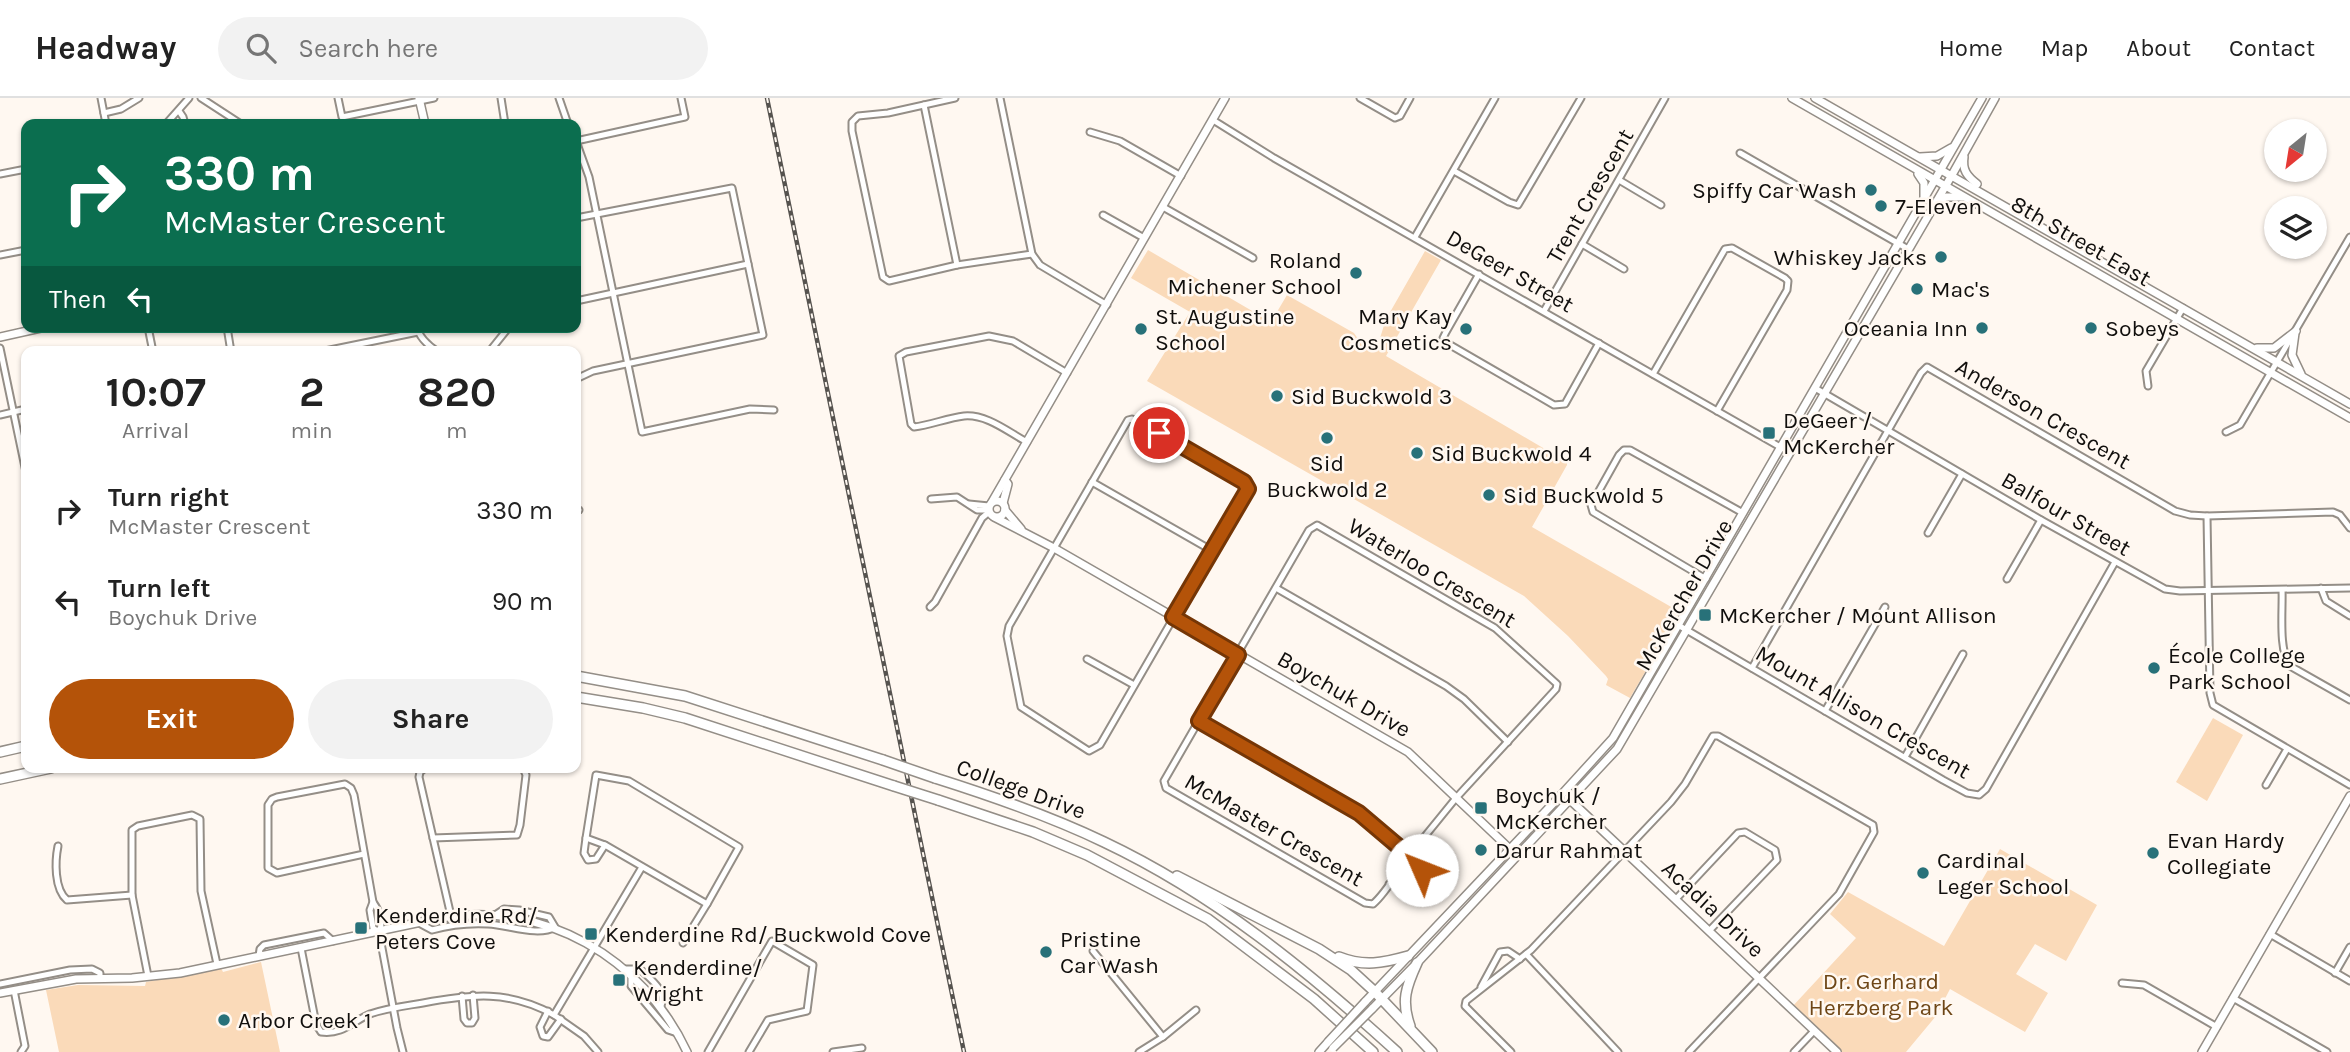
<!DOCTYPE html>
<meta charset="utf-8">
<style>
:root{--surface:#fff;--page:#f2f2f2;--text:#222;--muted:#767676;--line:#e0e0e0;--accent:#b45309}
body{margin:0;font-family:Karla,sans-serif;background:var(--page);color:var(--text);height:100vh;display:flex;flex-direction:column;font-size:26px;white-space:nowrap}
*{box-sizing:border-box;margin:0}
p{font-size:23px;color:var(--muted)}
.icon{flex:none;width:38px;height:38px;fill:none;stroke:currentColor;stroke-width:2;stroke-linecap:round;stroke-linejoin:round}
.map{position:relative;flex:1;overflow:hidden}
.side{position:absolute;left:21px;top:248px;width:560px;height:427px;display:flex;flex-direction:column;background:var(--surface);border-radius:14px;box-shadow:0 2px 5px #0004}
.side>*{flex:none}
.guide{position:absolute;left:21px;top:21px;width:560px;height:214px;border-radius:14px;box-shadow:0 2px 5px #0004;background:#0b6e4f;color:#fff;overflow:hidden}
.needle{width:46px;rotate:210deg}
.fabs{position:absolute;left:2264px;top:21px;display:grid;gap:14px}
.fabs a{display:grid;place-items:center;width:63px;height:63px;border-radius:50%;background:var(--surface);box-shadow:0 2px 5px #0004;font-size:35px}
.pin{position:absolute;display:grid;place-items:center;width:60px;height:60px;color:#fff;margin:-30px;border:4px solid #fff;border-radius:50%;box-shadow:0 2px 7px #0007}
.me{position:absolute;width:77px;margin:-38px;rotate:314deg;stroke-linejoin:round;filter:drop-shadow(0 0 5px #0008)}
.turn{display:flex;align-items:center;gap:24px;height:147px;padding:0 28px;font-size:32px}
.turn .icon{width:91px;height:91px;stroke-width:2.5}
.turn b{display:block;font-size:49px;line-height:60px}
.then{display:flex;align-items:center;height:66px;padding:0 28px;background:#0003;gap:14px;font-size:26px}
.eta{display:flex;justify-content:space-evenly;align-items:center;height:119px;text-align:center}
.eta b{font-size:42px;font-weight:700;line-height:49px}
.cta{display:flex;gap:14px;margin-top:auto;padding:14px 28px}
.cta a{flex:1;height:80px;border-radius:42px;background:var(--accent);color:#fff;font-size:28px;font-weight:700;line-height:80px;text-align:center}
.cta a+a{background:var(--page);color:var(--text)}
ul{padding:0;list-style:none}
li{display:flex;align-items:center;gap:21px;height:91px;padding:0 28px}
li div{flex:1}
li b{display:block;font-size:26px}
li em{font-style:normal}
header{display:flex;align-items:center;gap:42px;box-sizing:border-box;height:98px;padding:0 35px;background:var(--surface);border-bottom:2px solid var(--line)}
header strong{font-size:33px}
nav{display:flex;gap:38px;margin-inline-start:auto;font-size:24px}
.search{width:490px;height:63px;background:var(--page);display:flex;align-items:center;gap:18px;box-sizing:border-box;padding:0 24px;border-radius:38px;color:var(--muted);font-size:26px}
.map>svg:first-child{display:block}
.green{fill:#fadab9}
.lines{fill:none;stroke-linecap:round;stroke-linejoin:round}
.street-casing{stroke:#948e87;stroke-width:9}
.secondary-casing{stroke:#948e87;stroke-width:10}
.highway-casing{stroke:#948e87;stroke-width:12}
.street{stroke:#fff;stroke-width:5}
.secondary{stroke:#fff;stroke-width:7}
.highway{stroke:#fff;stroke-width:9}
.rail-casing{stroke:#56534f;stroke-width:4.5}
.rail{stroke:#fff8f1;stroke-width:2;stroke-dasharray:5;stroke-linecap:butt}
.secondary-bridge-casing{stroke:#948e87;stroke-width:10;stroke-linecap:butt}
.highway-bridge-casing{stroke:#948e87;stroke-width:12;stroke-linecap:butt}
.secondary-bridge{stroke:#fff;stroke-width:7}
.highway-bridge{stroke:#fff;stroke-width:9}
.route-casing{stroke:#753606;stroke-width:18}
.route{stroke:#b45309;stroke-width:12}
.poi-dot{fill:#287179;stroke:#fff8f1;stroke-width:2.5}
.labels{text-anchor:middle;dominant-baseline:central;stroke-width:5;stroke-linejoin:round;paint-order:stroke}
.poi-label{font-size:23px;fill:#110f0d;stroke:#fff8f1;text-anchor:start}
.street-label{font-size:23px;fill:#110f0d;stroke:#fff8f1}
.park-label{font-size:23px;fill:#6e4616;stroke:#fff8f1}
</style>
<header>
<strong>Headway</strong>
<div class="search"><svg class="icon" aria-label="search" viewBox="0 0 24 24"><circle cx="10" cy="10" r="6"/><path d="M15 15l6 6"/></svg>Search here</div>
<nav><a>Home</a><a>Map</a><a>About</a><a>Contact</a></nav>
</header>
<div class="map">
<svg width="2350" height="954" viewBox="0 0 2350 954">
<rect width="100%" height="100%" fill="#fff8f1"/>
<g class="green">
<polygon points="1148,152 1271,224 1287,197 1354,235 1362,247 1377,250 1385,224 1381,222 1385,215 1389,216 1425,153 1441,162 1386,258 1567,364 1567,367 1532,429 1680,514 1630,600 1606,587 1608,581 1606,578 1568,538 1524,498 1147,283 1190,214 1131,180"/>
<polygon points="2213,620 2243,637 2207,703 2176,684"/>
<polygon points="2000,751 2097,807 2066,863 2035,846 2016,876 2048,895 2025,934 1950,891 1936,918 1906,954 1837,954 1791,910 1856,840 1830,816 1848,794 1944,848"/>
<polygon points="261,864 280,954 59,954 46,892 78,887 145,888 146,884 221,870 223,874"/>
</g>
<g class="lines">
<g class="street-casing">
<g id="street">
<polyline points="101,0 106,26"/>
<polyline points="201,0 241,26"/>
<polyline points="338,0 342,19 434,0"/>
<polyline points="501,0 505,26"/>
<polyline points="559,0 568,26"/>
<polyline points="955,0 888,15 858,18 852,24 852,33 883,179 889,183 957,167 1032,156"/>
<polyline points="1000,0 1032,156 1040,167 1107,207"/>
<polyline points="1360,0 1395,20 1400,18 1410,0"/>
<polyline points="924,7 957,167"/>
<polyline points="179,13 183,19 185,26"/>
<polyline points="104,15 121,11 139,0"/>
<polyline points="1213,22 1274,60 1789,354"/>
<polyline points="166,26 189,0"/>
<polyline points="1090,34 1120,43 1181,78"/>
<polyline points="576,43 589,79 642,334 750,311 774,312"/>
<polyline points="576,43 685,19 681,0"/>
<polyline points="1740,55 1908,151"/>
<polyline points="1454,73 1509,104 1518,107 1581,0"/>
<polyline points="0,76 26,71"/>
<polyline points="1619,82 1661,107"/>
<polyline points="1163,109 1253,160"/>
<polyline points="1103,117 1144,140"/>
<polyline points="576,120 732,90 763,237 593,273 576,281"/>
<polyline points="1415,139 1495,0"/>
<polyline points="1582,146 1624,171"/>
<polyline points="0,157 26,152"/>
<polyline points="1479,176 1446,234 1443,240 1445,244 1554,307 1565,306 1599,245"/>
<polyline points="576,203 748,166"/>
<polyline points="1544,213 1665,0"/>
<polyline points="148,229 153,254"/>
<polyline points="227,229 231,254"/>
<path d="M417,229C419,240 429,248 438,254"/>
<polyline points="0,250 26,374"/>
<polyline points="320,254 418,234"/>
<polyline points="489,254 509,229"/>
<polyline points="1653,276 1725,151 1732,150 1785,180 1788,183 1787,192 1717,313"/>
<polyline points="2148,288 2146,273 2183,210"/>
<polyline points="1815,290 2041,422 2165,491 2180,493 2350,490"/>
<polyline points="0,317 26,311"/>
<polygon points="1132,321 1244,384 1248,391 1100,647 1089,653 1021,609 1007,538 1009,528 1128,322"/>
<polyline points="2226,334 2240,327 2350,139"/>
<path d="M1027,344C1008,334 987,316 964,318C947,320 931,327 914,329L911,326L899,258L906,254L989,238L1013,243L1067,275"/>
<polyline points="1092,384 1211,452"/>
<polyline points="931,401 957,399 977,412 988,412"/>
<polyline points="969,406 989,408"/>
<polyline points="576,412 579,412"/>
<polyline points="2207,418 2210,595 2213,607 2350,687"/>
<polyline points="1928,435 1962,376"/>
<polyline points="1706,481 1593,414 1591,407 1619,357 1624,352 1630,352 1743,415"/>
<polyline points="2007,481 2041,422"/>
<polyline points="1276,490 1446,588 1464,601 1508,644"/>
<polyline points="2321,490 2326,503 2350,518"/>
<path d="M2282,492C2283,511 2278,552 2290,568L2350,602"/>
<polyline points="930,509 935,504 982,420 989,414"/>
<polyline points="1678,527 1943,682 1967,695 1979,697 1986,691 2115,464"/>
<polyline points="1087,561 1134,587"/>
<polyline points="1752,570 1921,275 1927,269 2175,413 2190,417 2207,418 2333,414 2340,417 2350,430"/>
<polyline points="1825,613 1885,509"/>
<path d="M1199,623L1359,715L1408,759L1456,700L1556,591L1557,586L1495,530L1317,427L1309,432L1164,683L1166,690L1365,805L1373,806C1387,794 1397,774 1408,759L1421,768L1422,772L1398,788L1389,786"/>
<polyline points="1905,659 1963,556"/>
<polyline points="425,670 420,674 419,679 451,818"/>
<polygon points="596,677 629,683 739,749 707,806 605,747 586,740"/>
<polyline points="2266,687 2287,651"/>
<polyline points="433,740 517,737 520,727 526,677 523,670"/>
<polyline points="586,740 584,755 588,762 596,761 605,747"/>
<path d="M58,748C55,763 54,791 67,802L132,797"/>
<path d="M364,756L277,775L268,770V707L272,701L277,699L345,686L351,690L354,697L373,804C379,812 384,824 379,834L397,930L403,954"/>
<polyline points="1676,801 1738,735 1745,734 1775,752 1777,762 1709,833"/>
<polyline points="373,804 370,812 373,830 379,834"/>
<path d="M419,825L432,832C450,827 470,825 488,826C509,827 538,839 555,829L549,819L519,812L504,811L495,817"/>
<polyline points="2270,836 2350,883"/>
<polyline points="683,845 707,806"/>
<path d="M301,850L316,926L321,934C343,937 353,923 370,916C387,910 405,908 423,905C472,896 509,892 554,917"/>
<polyline points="1093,853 1163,939"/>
<polyline points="1526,856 1618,954"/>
<polyline points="259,858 260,851 264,847 324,835 333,843"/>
<path d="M625,871H640C650,881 667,892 661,908"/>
<polyline points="631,875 631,888 668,932 677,935"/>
<polyline points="2335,875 2350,849"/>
<polyline points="148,878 132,797 132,732 138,728 192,717 200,721 201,793 217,866"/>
<polyline points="2122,885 2144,887 2217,929"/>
<polyline points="0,886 70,872 92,871 100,875 100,880"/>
<polyline points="1481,889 1500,854 1508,853 1520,861"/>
<polyline points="14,892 25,948 21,954"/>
<polyline points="462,898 464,921 467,925 472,925 475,920 473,897"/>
<polyline points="2233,900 2327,954"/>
<polyline points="548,913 540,929 543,938 548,939 561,921"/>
<polyline points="598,954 584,938 554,917 642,769"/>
<polyline points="708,954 772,843 813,867 807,913 768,922 749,954"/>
<polyline points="833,954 862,950"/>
<polyline points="1139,954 1163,939 1196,912"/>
<polyline points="1511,954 1465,908 1466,903 1531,852 1671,704 1685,686 1713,638 1718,638 1873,727 1874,734 1839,796 1689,954"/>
<polyline points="1794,954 1814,933"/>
</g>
</g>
<g class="secondary-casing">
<g id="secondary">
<polyline points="419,0 425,26"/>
<polyline points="1792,0 2350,320"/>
<polyline points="1815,0 2350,306"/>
<polyline points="1920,59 1937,58 1951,50"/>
<path d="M1964,59C1962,72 1967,78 1977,86"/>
<polyline points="1918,76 1924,85 1924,100"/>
<polyline points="1937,104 1946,99 1962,99"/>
<polyline points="2295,235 2292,257 2301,276"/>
<polyline points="0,239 45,229"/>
<polyline points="2257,250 2274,250 2296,233"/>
<circle cx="997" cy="411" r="8"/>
<polyline points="992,404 1225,0"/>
<polyline points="1003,405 1008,386 1005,382"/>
<polyline points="1005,412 1021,431"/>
<polyline points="994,419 1054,450 1408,654 1512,753"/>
<polyline points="1568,700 1837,954"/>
<path d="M0,895L76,881L132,880L180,875L440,820C544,802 643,860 687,954"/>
<polyline points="1365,904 1563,695 1613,640 1982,0"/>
<polyline points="1372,911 1417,865 1617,651 1952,77 1995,0"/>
<polyline points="1319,954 1328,944"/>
<polyline points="2202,954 2350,698"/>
</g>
</g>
<g class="highway-casing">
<g id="highway">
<polyline points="576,578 685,598 883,662"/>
<polyline points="576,599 643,610 685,620 894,688"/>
<polyline points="0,654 26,648"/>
<path d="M935,680C992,698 1050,718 1104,744C1214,796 1308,873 1397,954"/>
<polyline points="0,681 51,670"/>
<polyline points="938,702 1033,734 1087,757 1208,821 1314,901 1373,954"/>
<polyline points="1177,778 1319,851 1351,872 1375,894 1432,954"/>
<path d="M1339,859C1364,869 1383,865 1408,858"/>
<path d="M1410,928C1401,903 1406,889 1417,865"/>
</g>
</g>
<use href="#street" class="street"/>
<use href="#secondary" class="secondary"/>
<use href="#highway" class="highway"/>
<g class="rail-casing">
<polyline id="rail" points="767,0 964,954"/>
</g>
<use href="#rail" class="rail"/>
<g class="secondary-bridge-casing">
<g id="secondary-bridge">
<polyline points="1328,944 1365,904"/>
<polyline points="1333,950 1372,911"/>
</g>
</g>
<g class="highway-bridge-casing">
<g id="highway-bridge">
<polyline points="883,662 935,680"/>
<polyline points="894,688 938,702"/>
</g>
</g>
<use href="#secondary-bridge" class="secondary-bridge"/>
<use href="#highway-bridge" class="highway-bridge"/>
</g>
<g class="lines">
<g class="route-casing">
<polyline id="route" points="1159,335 1244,384 1248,391 1173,519 1238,557 1199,623 1359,715 1418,765 1422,772"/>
</g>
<use href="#route" class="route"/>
</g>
<g class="poi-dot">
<circle cx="1871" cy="92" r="7"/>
<circle cx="1881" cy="108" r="7"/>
<circle cx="1941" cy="159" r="7"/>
<circle cx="1356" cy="175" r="7"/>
<circle cx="1917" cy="191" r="7"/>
<circle cx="1982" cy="230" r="7"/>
<circle cx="2091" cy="230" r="7"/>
<circle cx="1141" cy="231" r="7"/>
<circle cx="1466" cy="231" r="7"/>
<circle cx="1277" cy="298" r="7"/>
<rect x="1762" y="328" width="14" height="14" rx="3.5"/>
<circle cx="1327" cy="340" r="7"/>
<circle cx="1417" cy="355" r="7"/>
<circle cx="1489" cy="397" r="7"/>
<rect x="1698" y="510" width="14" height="14" rx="3.5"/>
<circle cx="2154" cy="570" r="7"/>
<rect x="1474" y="703" width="14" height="14" rx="3.5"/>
<circle cx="1481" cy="752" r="7"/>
<circle cx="2153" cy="755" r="7"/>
<circle cx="1923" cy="775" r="7"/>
<rect x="354" y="823" width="14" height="14" rx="3.5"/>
<rect x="584" y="829" width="14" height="14" rx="3.5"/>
<circle cx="1046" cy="854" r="7"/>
<rect x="612" y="875" width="14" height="14" rx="3.5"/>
<circle cx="224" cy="922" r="7"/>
</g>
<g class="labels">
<g class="poi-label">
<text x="1857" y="92" text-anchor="end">Spiffy Car Wash</text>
<text x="1895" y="108">7-Eleven</text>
<text x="1927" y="159" text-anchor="end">Whiskey Jacks</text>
<text x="1342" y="162" text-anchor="end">Roland<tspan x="1342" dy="26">Michener School</tspan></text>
<text x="1931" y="191">Mac's</text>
<text x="1155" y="218">St. Augustine<tspan x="1155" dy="26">School</tspan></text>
<text x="1452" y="218" text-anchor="end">Mary Kay<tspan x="1452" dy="26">Cosmetics</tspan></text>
<text x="1968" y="230" text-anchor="end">Oceania Inn</text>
<text x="2105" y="230">Sobeys</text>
<text x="1291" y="298">Sid Buckwold 3</text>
<text x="1783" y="322">DeGeer /<tspan x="1783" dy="26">McKercher</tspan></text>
<text x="1431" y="355">Sid Buckwold 4</text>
<text x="1327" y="365" text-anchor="middle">Sid<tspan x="1327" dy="26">Buckwold 2</tspan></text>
<text x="1503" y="397">Sid Buckwold 5</text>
<text x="1719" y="517">McKercher / Mount Allison</text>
<text x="2168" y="557">École College<tspan x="2168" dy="26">Park School</tspan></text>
<text x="1495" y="697">Boychuk /<tspan x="1495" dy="26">McKercher</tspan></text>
<text x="2167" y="742">Evan Hardy<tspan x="2167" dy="26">Collegiate</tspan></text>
<text x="1495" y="752">Darur Rahmat</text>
<text x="1937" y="762">Cardinal<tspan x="1937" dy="26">Leger School</tspan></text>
<text x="375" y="817">Kenderdine Rd/<tspan x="375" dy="26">Peters Cove</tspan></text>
<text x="605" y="836">Kenderdine Rd/ Buckwold Cove</text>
<text x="1060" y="841">Pristine<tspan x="1060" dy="26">Car Wash</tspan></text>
<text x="633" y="869">Kenderdine/<tspan x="633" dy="26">Wright</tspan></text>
<text x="238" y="922">Arbor Creek 1</text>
</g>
<g class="street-label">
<text transform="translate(1590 98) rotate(-60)">Trent Crescent</text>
<text transform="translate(2081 143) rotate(30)">8th Street East</text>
<text transform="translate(1510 173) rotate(30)">DeGeer Street</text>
<text transform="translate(2043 316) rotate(30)">Anderson Crescent</text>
<text transform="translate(2066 416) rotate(30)">Balfour Street</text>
<text transform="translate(1432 475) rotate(31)">Waterloo Crescent</text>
<text transform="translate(1684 497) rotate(-60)">McKercher Drive</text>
<text transform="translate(1344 596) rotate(30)">Boychuk Drive</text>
<text transform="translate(1863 614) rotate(30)">Mount Allison Crescent</text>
<text transform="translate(1021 691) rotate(20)">College Drive</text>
<text transform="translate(1274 732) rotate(30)">McMaster Crescent</text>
<text transform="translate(1713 811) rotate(43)">Acadia Drive</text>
</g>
<g class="park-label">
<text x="1881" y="883">Dr. Gerhard<tspan x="1881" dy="26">Herzberg Park</tspan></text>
</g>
</g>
</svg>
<div class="fabs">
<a><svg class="needle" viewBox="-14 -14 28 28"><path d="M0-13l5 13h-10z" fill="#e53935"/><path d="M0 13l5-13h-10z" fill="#767676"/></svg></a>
<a><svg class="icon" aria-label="layers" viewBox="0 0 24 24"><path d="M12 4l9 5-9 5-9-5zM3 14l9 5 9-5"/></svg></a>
</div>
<div class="pin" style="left:1159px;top:335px;background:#d93025"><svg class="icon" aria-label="arrive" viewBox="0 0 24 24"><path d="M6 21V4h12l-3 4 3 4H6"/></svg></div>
<svg class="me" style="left:1422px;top:772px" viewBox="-20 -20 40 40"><circle r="19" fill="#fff"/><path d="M0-13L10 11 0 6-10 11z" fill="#b45309"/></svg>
<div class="guide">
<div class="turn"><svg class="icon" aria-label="right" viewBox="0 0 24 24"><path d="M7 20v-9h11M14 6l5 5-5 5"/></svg><div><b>330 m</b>McMaster Crescent</div></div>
<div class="then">Then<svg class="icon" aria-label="left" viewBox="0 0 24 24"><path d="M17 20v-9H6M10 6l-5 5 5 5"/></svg></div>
</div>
<section class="side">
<div class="eta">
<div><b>10:07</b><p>Arrival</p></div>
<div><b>2</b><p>min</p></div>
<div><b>820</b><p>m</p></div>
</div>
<ul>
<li><svg class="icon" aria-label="right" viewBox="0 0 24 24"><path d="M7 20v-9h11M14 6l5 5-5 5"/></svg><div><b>Turn right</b><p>McMaster Crescent</p></div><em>330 m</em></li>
<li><svg class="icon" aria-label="left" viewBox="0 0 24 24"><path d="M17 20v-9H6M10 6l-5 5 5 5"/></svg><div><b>Turn left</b><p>Boychuk Drive</p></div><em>90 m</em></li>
</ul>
<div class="cta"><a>Exit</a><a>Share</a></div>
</section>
</div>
